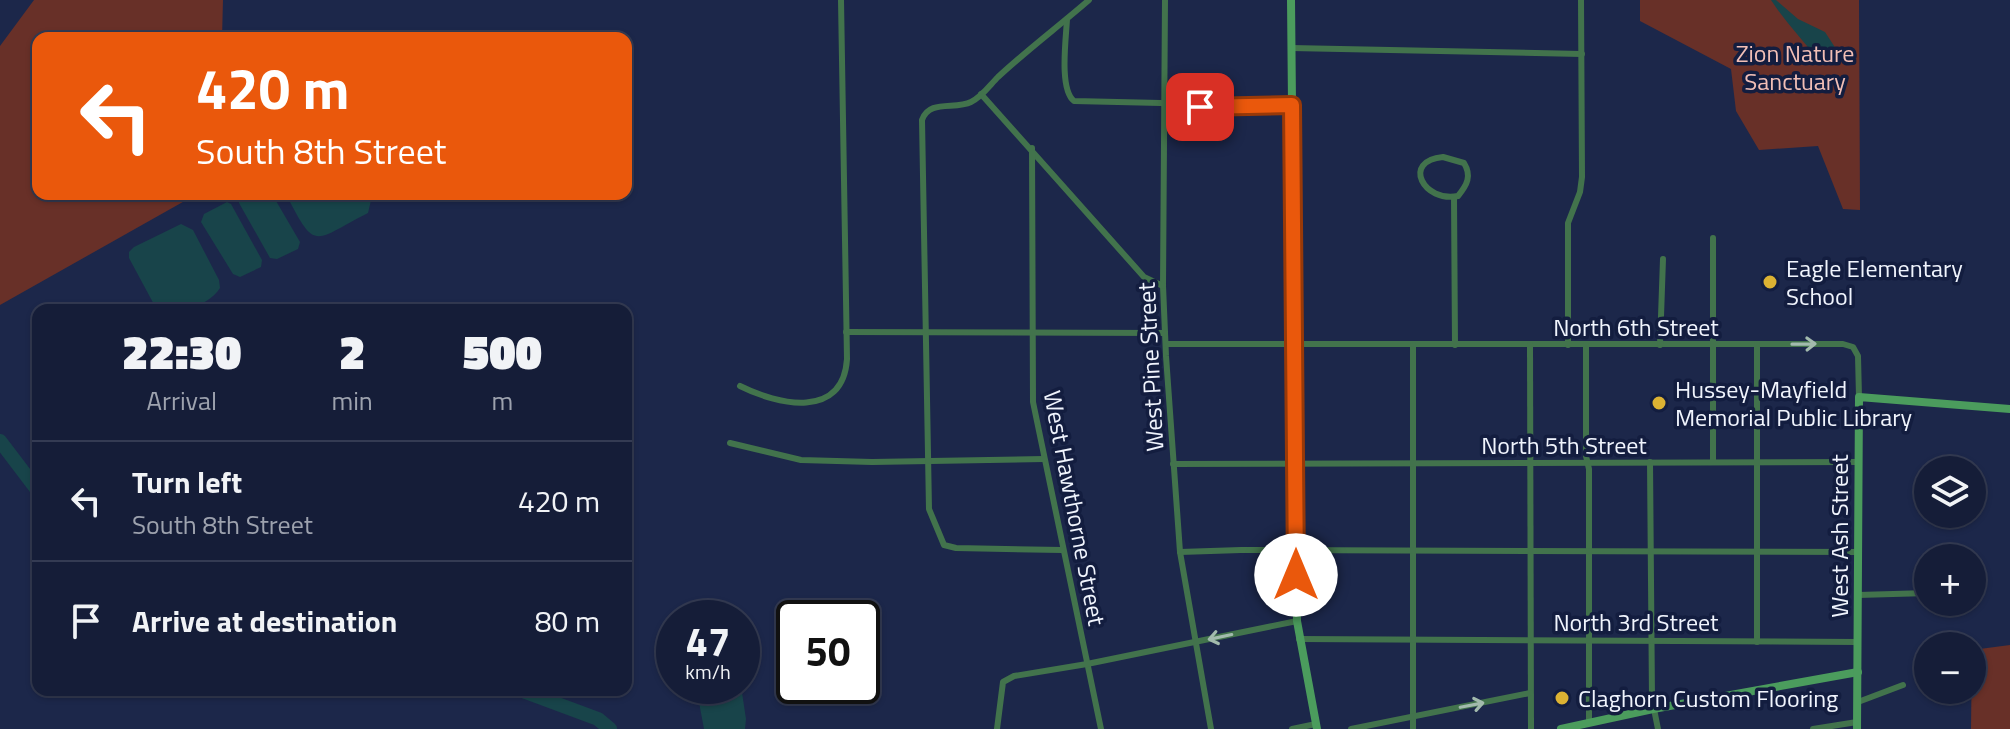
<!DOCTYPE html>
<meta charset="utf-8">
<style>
:root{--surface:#151d38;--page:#1e2640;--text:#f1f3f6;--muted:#9da2ae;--line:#343b53}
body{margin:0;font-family:"Titillium Web",sans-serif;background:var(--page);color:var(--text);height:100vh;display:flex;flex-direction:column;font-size:30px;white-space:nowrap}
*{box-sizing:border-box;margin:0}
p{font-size:26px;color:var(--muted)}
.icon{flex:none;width:44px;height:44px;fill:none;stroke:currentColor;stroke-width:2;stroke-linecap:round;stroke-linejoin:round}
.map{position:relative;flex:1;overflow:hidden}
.side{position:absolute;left:32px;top:304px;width:600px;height:392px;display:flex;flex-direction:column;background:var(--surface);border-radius:16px;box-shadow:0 2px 6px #0004,0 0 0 2px var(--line)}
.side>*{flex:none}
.guide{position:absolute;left:32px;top:32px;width:600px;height:168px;border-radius:16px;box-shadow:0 2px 6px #0004,0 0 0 2px var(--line);background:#ea580c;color:#fff;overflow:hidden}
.buttons{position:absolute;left:1914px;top:456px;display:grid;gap:16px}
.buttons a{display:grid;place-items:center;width:72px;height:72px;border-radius:50%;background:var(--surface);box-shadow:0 2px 6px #0004,0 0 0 2px var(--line);font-size:40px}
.speed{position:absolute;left:656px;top:600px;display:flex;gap:16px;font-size:40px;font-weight:700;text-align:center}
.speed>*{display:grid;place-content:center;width:104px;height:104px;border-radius:50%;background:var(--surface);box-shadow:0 2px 6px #0004,0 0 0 2px var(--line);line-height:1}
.speed small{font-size:20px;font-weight:400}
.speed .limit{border:4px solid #111;border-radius:12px;background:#fff;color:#111}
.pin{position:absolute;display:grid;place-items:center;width:68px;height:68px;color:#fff;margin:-34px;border-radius:16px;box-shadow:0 4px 12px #0006}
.me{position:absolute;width:88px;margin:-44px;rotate:0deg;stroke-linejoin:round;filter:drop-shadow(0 0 6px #0008)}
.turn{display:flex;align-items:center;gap:28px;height:168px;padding:0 32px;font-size:36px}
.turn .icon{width:104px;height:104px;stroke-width:2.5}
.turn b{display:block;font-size:56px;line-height:68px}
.eta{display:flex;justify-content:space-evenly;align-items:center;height:136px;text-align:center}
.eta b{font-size:48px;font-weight:800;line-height:56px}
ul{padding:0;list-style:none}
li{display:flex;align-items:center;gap:24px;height:120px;padding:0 32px;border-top:2px solid var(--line)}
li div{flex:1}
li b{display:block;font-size:30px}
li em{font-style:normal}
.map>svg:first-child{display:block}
.green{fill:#683028}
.water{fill:#18444a}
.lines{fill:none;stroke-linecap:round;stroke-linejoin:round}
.river{stroke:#18444a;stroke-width:14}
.street{stroke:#42734c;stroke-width:6}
.secondary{stroke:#4b9c5d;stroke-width:8}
.oneway{stroke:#a2baad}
.route-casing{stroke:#983908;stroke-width:20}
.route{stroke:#ea580c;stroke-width:14}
.poi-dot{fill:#dcb233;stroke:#131d3f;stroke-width:3}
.labels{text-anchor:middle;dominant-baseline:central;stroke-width:7;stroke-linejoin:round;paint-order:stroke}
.park-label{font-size:24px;fill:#f2bfb6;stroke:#131d3f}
.poi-label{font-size:24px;fill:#f0f4fd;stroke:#131d3f;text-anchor:start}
.street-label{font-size:24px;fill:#f0f4fd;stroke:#131d3f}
</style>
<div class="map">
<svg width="2010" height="729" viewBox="0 0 2010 729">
<rect width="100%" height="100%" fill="#1c274a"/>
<g class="green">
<polygon points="34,0 223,0 222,38 38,38 38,194 197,194 0,305 0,46"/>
<polygon points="1640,0 1859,0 1860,210 1843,209 1818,146 1759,150 1736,111 1731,69 1640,21"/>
<polygon points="2010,645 2010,729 1971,729 1972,650"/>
</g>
<g class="water">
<path d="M1771,0H1776L1798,19L1825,32L1838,52L1835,64L1819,61C1803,40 1785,22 1771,0Z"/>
<polygon points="245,194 272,194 300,242 298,249 277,259 270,258 239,203 239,199"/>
<path d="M286,194H371L372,196L368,213C313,241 316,253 286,194Z"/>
<polygon points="227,202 231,204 262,260 261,267 240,277 233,274 201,222 204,214"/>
<path d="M181,224L193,230L219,280L220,288C206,309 180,310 157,310L129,258V252L134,247Z"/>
<polygon points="696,686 741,686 746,719 745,729 704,729"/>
</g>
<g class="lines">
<g class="river">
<polyline points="0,441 38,491"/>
<polyline points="520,690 598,719 610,729"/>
</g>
<g class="street">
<polyline points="1165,0 1163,286 1166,356 1180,552 1211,729"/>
<path d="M1067,19C1066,39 1059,89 1074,101L1161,103L1176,108L1292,105"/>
<polyline points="1291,48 1582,54"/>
<polyline points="981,94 1144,277 1163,286"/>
<polyline points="1032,148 1033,402 1101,729"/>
<path d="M1443,157L1464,163C1472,176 1467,185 1458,196C1424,203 1401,161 1443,157Z"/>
<polyline points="1454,197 1455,345"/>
<polyline points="846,332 1165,333"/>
<polyline points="1166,344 1843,344 1853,347 1858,356 1859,397"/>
<polyline points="1413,345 1413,729"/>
<polyline points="1530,345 1531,729"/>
<polyline points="1568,345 1568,223 1580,192 1582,177 1581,0"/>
<polyline points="1586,345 1586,456 1589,469 1589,723"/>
<polyline points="1660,345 1663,259"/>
<polyline points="1757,345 1757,642"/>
<path d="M740,386C778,405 843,420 847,359L841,0"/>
<polyline points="730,443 801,460 872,462 1044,459"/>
<polyline points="1650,462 1652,699 1658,729"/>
<polyline points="1713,462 1713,238"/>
<polyline points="1173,464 1859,462"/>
<path d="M1062,550L956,548L944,545L929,509L922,120C929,99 955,110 971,102C982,97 990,85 998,77C1027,50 1059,26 1089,0"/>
<polyline points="1180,552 1241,550 1858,552"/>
<polyline points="1858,595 1928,593"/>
<polyline points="1299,639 1858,642"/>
<polyline points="1858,702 1903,685"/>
<polyline points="997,729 1003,682 1014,676 1087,664 1297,621"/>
<polyline points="1292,729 1316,724"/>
<polyline points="1351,729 1530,693"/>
<polyline points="1813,729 1857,722"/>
</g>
<g class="secondary">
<polyline points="1291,0 1297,621 1317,729"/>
<polyline points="1561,729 1653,709 1858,672"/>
<polyline points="1857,729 1859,397 2010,409"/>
</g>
</g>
<defs><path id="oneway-shaft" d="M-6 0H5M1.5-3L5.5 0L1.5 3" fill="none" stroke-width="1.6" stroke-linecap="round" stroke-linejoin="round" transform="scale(2)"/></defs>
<g class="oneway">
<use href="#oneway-shaft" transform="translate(1804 344) rotate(-1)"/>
<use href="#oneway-shaft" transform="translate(1220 637) rotate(168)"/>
<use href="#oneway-shaft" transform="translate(1472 705) rotate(-11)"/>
</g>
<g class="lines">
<g class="route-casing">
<polyline id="route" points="1200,107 1292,105 1296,575"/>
</g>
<use href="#route" class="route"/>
</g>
<g class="poi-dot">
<circle cx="1770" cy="282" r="8"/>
<circle cx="1659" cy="403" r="8"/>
<circle cx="1562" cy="698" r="8"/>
</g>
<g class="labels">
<g class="park-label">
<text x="1795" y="53">Zion Nature<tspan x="1795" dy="28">Sanctuary</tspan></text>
</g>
<g class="poi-label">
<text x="1786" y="268">Eagle Elementary<tspan x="1786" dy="28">School</tspan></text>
<text x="1675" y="389">Hussey-Mayfield<tspan x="1675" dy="28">Memorial Public Library</tspan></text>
<text x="1578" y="698">Claghorn Custom Flooring</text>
</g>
<g class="street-label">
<text x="1636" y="327">North 6th Street</text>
<text transform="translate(1150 367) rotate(-93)">West Pine Street</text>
<text x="1564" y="445">North 5th Street</text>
<text transform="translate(1075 508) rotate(79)">West Hawthorne Street</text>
<text transform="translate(1839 536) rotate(-90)">West Ash Street</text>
<text x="1636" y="622">North 3rd Street</text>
</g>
</g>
</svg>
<div class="buttons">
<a><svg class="icon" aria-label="layers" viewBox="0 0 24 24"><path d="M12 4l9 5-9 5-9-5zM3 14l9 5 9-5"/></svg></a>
<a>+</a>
<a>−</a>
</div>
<div class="speed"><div>47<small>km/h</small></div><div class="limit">50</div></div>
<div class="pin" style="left:1200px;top:107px;background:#d93025"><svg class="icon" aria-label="arrive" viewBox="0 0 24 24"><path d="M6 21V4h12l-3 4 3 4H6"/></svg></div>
<svg class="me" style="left:1296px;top:575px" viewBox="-20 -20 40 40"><circle r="19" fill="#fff"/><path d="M0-13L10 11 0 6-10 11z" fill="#ea580c"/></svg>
<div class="guide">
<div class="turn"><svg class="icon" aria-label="left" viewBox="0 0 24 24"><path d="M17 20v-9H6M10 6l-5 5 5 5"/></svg><div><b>420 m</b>South 8th Street</div></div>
</div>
<section class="side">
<div class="eta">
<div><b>22:30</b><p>Arrival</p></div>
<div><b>2</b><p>min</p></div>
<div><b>500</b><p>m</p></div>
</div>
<ul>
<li><svg class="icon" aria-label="left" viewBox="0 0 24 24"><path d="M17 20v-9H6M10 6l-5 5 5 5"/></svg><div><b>Turn left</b><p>South 8th Street</p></div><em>420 m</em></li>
<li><svg class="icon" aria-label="arrive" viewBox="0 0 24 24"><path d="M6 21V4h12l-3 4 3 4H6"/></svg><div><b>Arrive at destination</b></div><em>80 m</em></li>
</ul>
</section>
</div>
